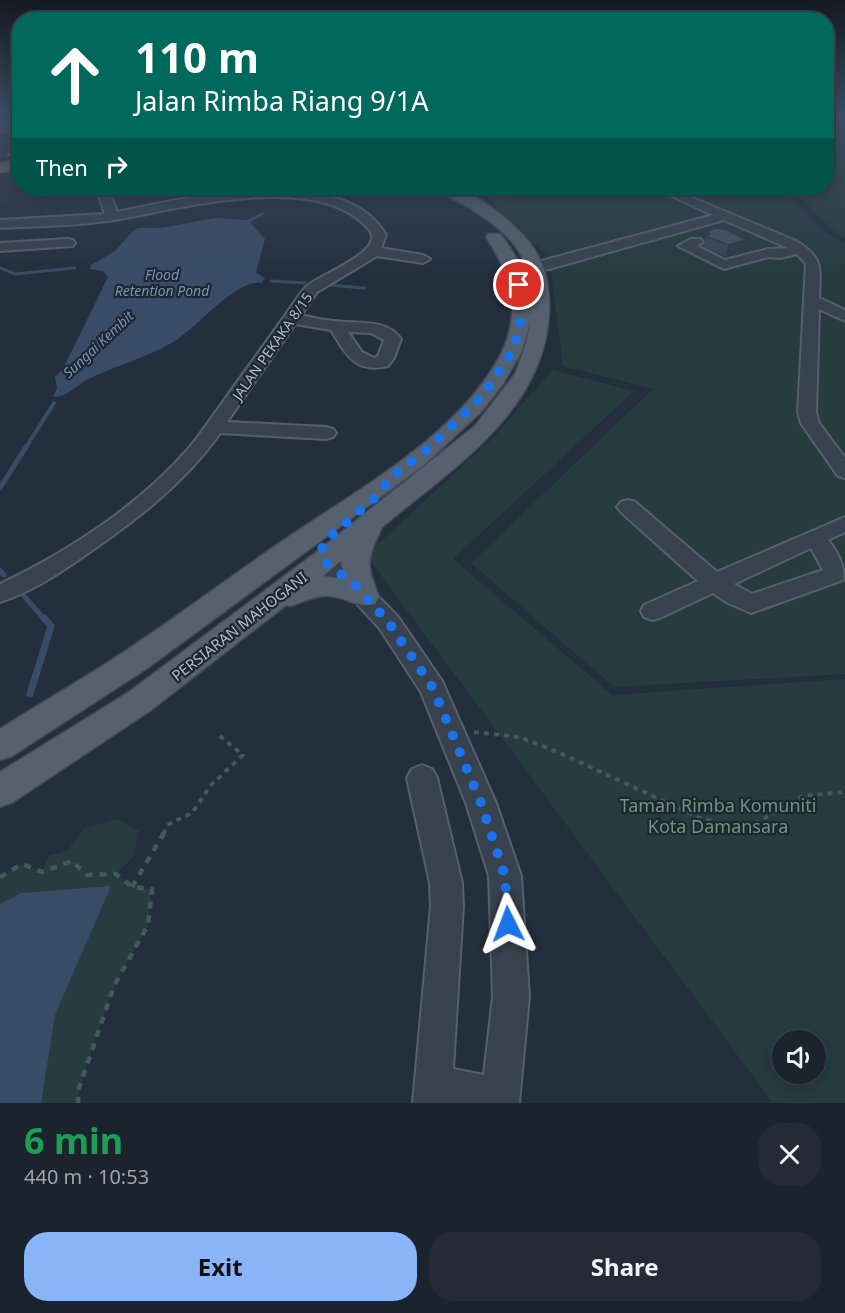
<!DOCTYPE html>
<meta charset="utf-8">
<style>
:root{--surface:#1b232e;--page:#242b36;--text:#f1f3f6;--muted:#a0a4aa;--line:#39404a;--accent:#8ab4f8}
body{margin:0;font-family:"Noto Sans",sans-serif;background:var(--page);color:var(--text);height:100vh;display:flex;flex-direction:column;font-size:22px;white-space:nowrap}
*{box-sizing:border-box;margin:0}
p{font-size:20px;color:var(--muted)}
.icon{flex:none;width:33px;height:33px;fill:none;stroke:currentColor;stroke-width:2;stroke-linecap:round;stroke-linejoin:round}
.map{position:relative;height:1103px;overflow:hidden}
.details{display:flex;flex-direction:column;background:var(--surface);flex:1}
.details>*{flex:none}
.guide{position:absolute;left:12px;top:12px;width:822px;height:183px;border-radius:24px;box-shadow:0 3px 15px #0003,0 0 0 2px var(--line);background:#00695c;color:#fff;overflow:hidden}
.fabs{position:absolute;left:772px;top:1030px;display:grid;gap:12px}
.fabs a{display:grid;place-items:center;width:54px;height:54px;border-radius:50%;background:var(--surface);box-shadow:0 3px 15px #0003,0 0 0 2px var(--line);font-size:30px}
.pin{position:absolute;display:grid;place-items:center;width:51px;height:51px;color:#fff;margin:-26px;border:3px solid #fff;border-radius:50%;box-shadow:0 2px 6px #0007}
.me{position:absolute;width:66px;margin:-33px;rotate:357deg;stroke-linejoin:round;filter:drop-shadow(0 0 4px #0008)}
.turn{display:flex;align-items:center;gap:21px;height:126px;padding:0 24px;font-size:27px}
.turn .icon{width:78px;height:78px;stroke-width:2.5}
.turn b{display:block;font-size:42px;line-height:51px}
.then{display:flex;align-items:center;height:57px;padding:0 24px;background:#0003;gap:12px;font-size:22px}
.round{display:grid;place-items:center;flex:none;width:63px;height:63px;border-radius:24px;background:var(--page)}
.summary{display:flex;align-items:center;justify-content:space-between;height:102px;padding:0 24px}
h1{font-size:36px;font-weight:700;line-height:45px;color:#1e9e55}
.button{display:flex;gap:12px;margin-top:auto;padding:12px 24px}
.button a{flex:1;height:69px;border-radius:24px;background:var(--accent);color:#111;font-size:24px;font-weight:700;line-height:69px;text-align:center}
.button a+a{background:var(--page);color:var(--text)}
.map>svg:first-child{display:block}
.green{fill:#263c3f;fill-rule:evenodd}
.water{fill:#394c67}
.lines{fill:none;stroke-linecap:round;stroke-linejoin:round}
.stream-far3{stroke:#394c67;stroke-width:3}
.stream-far2{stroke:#394c67;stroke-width:4}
.stream-far1{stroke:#394c67;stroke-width:5}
.stream{stroke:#394c67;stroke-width:7}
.minor-casing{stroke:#565f6c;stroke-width:4}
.major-casing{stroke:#414a57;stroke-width:3}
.highway-casing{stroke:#434c59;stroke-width:2}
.path-far1{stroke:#44595c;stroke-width:4;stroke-dasharray:5 5;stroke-linecap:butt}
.path{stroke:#44595c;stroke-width:4.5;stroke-dasharray:7 7;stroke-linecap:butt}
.minor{fill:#38414e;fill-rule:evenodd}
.major{fill:#56606e;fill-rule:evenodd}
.highway{fill:#746855;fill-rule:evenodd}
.rail-casing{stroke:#5a6575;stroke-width:3}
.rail{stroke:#1d2633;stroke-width:2;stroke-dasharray:7;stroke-linecap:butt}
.wall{fill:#3b4654}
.shaded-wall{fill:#303945}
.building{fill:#455162;stroke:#303945;stroke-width:1.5}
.route{stroke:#1a73e8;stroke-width:10;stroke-dasharray:0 18}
.labels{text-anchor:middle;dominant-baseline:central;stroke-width:4.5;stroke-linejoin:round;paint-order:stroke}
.far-water-label{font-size:14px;font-style:italic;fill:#7c92b1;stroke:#1d2633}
.far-street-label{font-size:14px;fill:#b4bcc9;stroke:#1d2633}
.street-label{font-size:15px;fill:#b4bcc9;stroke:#1d2633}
.near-park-label{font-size:18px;fill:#6b9a76;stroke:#1d2633}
</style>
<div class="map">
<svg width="845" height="1103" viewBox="0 0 845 1103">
<rect width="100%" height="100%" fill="#242f3e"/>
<g class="green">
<polygon points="827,118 845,118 845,238 837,234 791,188 826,188"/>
<polygon points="478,188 780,188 826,233 845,243 845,674 614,687 471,563 653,389 563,366 549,258"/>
<path d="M552,370L634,391L453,559L612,695L845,679V1103H773L366,555L494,437ZM783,1041H816V1074H783Z"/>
<polygon points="117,819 139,831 133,857 116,874 132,887 152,889 148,925 114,986 79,1088 78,1103 0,1103 0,877 22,864 42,872 49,856 68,850 84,828"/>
</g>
<g class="water">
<path d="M214,218L248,220L265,239L256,273L265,278L261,283C237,279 198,326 178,339C153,356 113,366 85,381C73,388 67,397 53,397L57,388L55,377L63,369L108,277L103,271L90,269L91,265L115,251L132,232L138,228H162Z"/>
<polygon points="111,886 55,1015 41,1103 0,1103 0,904 21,893"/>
</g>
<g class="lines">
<g class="stream-far3">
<polyline points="244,224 262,214"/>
<polyline points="0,268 15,274 75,268"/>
<polyline points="271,281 305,283"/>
<polyline points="328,285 364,288"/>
</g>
<polyline class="stream-far2" points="25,449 54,403"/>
<g class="stream-far1">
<polyline points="0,488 26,447"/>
<polyline points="0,570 4,575"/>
<polyline points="24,596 45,620"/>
</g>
<polyline class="stream" points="30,694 51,626 44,618"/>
<g class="minor-casing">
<g id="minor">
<polygon points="0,121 15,127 0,132"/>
<path d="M96,188H108L117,212C185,198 343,160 386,235L381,248L423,255L430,259L423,263L377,256L317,292L301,315C312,318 323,320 334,321C357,324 386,318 401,339L394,358L388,366C355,374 346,354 331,330L295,324L227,422L326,427L333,429L336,433L333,437L326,439L220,433C184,484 135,521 84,556C58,574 30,593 0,602V584C68,552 138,506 188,449C199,437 208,422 218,409C238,380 259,352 279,324C288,312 296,298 306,287C317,275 390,251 368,228C316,170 181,209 114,220C77,226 37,226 0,228V220L105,214ZM348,332L371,333L384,340L378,356L374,358L362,352Z"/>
<path d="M654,188H669L796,241C824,258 820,268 819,298L845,310V321L819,309L816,412L819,423L845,458V478L838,476L801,423L798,412L806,264L797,254L780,258L768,257L724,269L678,246L691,239H701L703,242L697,246L725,260L768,249L788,248L724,220L549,269L535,271L528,267L530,264L713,215Z"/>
<polygon points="68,239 73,240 75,243 73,246 0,251 0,243"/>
<path d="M628,500L635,502L717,572L845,517V532L828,540C837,552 845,564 843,580L751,613L728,603L713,593L662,617L653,620L644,617L641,611L644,605L698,581L621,512L617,507L621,502ZM811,548L823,570L752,594L734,584Z"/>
<polygon points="324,553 332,556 363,581 398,617 442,681 496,803 521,876 529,996 519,1103 413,1103 431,906 430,883 407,778 412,769 422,765 432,769 437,778 462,883 463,906 453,1069 484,1075 493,996 489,876 466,803 421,692 380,629 347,593 316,566 313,561 316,556"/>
</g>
</g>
<g class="major-casing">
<path id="major" d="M439,188C466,185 498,211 517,229C542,252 550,278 549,311C546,411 451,469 382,527C367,560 365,562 379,597L375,604C357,609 346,596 328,596C315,595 303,602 290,606L286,605L151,710L13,802L0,807V772L129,692L314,554L475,426L515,374L526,344L530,322L522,351L503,384L481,412L424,465L146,669L12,756L0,760V729C41,703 83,679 124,652C178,616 230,577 284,540C357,490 461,434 502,352C522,311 510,272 486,237L488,234H500C519,258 532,283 530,315C534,259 517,238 470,208C460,202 446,197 439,188ZM341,561L344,579L323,576Z"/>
</g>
<g class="highway-casing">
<polygon id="highway" points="20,159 20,169 0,173 0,163"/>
</g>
<g class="path-far1">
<polyline points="474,732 519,737 560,753 700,818 736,827 758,822 803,796 845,792"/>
<polyline points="163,834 169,824 192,813 211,785 243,755 220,736"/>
</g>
<g class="path">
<polyline points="0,877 22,864 42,872 72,861 87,875 116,874 132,887 152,889 148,925 114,986 79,1088 78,1103"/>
<polyline points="132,887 164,833"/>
</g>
<use href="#minor" class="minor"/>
<use href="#major" class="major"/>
<use href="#highway" class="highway"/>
<g class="rail-casing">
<polyline id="rail" points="0,156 20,153"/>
</g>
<use href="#rail" class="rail"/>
</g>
<polygon class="wall" points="708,231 746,240 743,252 725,256 704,247"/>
<polygon class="shaded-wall" points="746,240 743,252 725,256 728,245"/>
<polygon class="building" points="716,228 727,230 746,240 728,245 706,236 710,234 708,231"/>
<linearGradient id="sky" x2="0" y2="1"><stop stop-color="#141a22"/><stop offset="0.43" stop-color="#3f4d63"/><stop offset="1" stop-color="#3f4d63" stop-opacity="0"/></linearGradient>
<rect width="845" height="272" fill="url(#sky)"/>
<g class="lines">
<polyline class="route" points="508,924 505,876 481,803 433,688 389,623 356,586 324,561 321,553 324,542 378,495 391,477 430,447 483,395 512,352 519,329 522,307 519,285"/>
</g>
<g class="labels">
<g class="far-water-label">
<text x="162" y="274">Flood<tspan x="162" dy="16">Retention Pond</tspan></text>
<text transform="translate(98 344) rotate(-43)">Sungai Kembit</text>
</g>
<g class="far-street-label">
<text transform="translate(272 346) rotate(-55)">JALAN PEKAKA 8/15</text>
</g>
<g class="street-label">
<text transform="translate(239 626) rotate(-38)">PERSIARAN MAHOGANI</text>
</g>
<g class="near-park-label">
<text x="718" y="805">Taman Rimba Komuniti<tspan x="718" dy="21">Kota Damansara</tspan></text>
</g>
</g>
</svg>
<div class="fabs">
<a><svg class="icon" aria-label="sound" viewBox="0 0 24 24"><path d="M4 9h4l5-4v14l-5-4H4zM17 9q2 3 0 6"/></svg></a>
</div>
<div class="pin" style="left:519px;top:285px;background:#d93025"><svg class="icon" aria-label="arrive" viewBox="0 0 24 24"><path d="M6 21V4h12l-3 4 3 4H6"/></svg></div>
<svg class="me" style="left:508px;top:924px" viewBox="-20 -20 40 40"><path d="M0-17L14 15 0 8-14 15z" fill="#1a73e8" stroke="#fff" stroke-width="4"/></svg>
<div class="guide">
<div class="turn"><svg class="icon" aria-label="ahead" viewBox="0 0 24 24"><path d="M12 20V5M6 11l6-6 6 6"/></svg><div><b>110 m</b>Jalan Rimba Riang 9/1A</div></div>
<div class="then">Then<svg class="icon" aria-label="right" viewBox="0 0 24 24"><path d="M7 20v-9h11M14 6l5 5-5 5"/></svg></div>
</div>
</div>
<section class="details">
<div class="summary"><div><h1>6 min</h1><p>440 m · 10:53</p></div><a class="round"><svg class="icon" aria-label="close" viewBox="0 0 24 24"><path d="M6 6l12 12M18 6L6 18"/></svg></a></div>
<div class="button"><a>Exit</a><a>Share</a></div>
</section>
